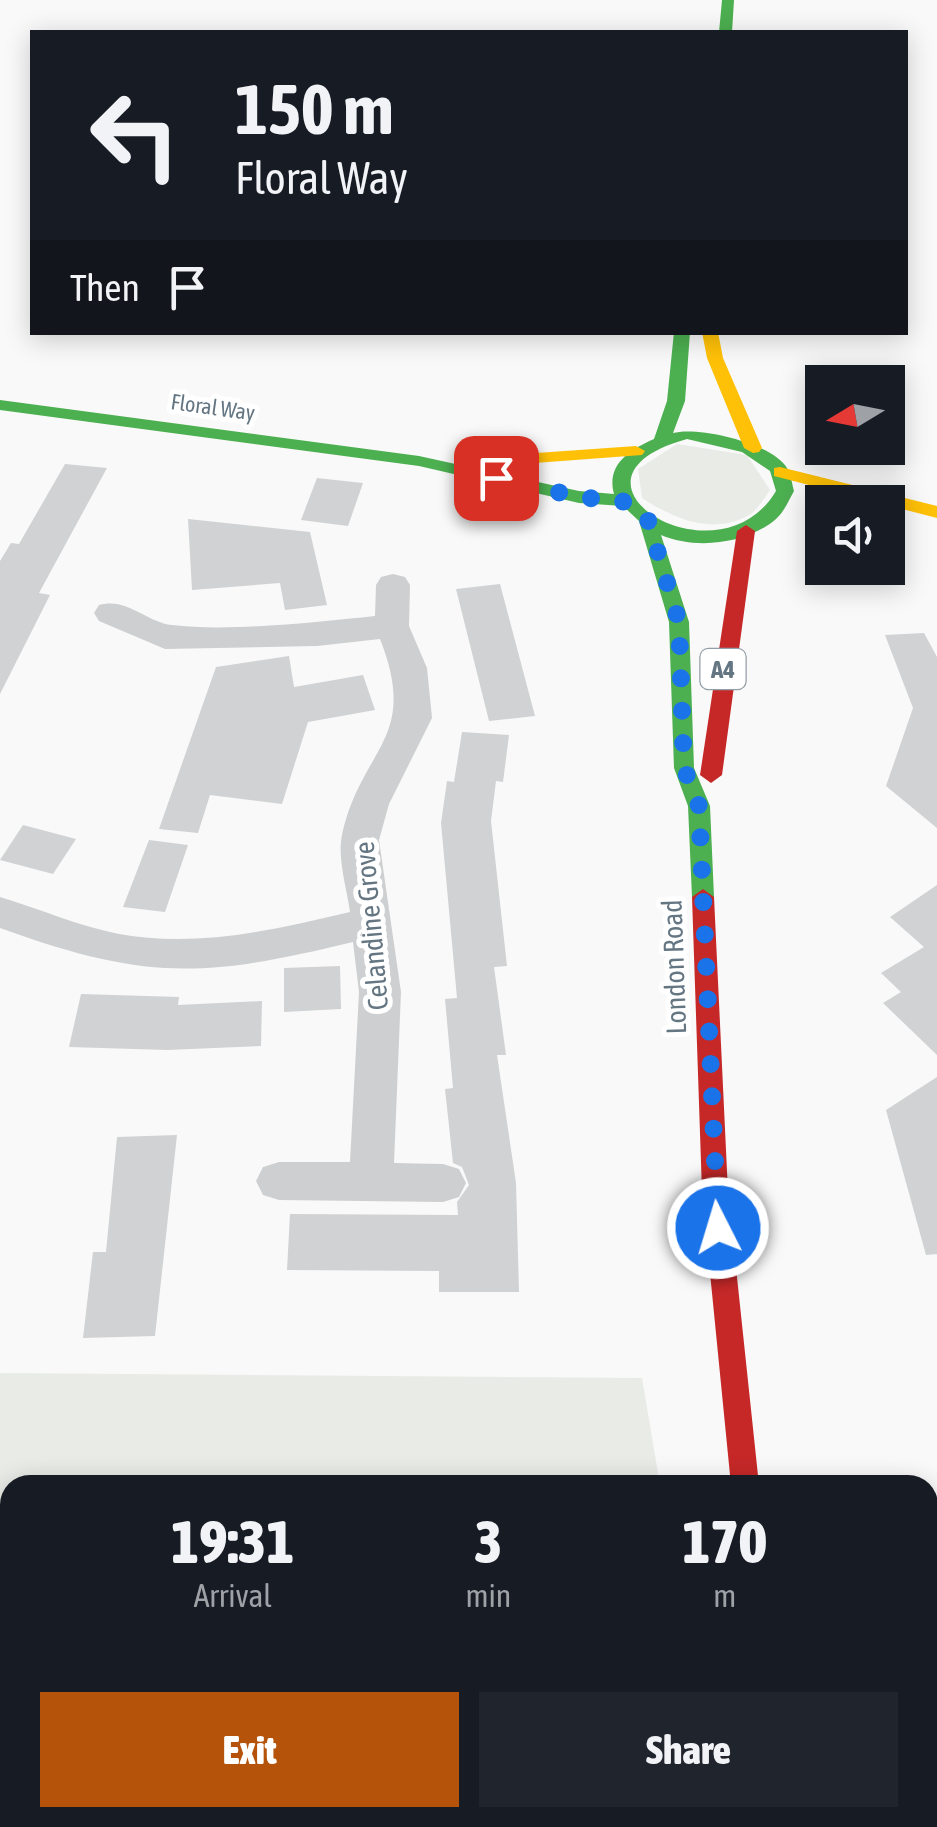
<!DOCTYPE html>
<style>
:root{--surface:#171b24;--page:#20242c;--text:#f1f3f6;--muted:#9ea1a6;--accent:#b45309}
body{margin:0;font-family:"Asap Condensed",sans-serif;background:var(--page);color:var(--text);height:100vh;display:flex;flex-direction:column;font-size:38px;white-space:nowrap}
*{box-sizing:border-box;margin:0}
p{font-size:32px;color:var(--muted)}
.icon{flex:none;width:55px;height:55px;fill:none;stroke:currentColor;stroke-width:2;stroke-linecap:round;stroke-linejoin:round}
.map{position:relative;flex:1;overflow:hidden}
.drawer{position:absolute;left:0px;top:1475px;width:938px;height:352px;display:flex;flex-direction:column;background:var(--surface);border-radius:30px 30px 0 0;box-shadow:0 5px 25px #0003}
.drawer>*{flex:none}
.top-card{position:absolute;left:30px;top:30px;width:878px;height:305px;border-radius:0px;box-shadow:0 5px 25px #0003;background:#171b24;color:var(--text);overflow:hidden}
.needle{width:65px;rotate:260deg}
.tools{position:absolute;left:805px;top:365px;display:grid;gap:20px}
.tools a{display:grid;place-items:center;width:100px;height:100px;border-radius:0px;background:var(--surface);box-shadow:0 5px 25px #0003;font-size:50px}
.pin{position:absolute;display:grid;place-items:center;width:85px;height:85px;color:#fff;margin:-42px;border-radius:20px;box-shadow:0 5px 15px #0006}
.me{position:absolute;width:110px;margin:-55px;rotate:355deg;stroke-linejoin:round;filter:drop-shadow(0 0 8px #0008)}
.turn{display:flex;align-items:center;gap:35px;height:210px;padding:0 40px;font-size:45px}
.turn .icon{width:130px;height:130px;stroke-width:2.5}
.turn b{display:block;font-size:70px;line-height:85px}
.then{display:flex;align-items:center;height:95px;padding:0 40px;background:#0003;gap:20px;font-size:38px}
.eta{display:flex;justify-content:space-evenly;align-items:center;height:170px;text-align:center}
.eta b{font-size:60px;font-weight:800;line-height:70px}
.button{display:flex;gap:20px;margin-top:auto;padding:20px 40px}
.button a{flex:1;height:115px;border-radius:0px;background:var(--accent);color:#fff;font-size:40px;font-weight:800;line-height:115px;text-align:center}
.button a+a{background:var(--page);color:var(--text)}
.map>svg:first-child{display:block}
.built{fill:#e8e9e9}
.green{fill:#e8ebe6}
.building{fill:#d0d2d3}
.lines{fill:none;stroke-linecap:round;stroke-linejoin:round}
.lane{fill:#cecfd0;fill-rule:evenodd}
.street{fill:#cecfd0;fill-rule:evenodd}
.fast{fill:#4caf50;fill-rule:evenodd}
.slow{fill:#ffc107;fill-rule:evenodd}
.jam{fill:#c62828;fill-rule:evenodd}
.route{stroke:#1a73e8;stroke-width:18;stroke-dasharray:0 32.4}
.labels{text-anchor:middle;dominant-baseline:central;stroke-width:10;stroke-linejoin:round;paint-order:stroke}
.far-street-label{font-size:22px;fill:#657683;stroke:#fff}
.shield{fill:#fff;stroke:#939fa8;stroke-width:2.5}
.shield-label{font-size:25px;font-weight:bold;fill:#657683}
.street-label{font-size:28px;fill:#657683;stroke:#fff}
</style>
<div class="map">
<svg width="937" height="1827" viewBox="0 0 937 1827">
<rect width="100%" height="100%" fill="#f9f9f9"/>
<polygon class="built" points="937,1713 937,1827 903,1827 901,1818 928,1818 928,1718"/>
<g class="green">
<path d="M677,444L747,455L770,490C765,497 757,511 749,515C712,536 673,518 642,498L638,469Z"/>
<polygon points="0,1373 642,1378 660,1485 10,1485 10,1818 716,1818 717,1827 0,1827"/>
</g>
<g class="building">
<polygon points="65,464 107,468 39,593 50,595 0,694 0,561 11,543 19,544"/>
<polygon points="317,478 363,483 348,526 301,520"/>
<polygon points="188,519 310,532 327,605 285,610 280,583 192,590"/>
<polygon points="500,584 535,716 489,721 456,589"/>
<polygon points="924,633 937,657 937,828 886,786 913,708 885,635"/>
<polygon points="289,656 294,687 363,675 375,710 308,722 282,804 210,795 198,833 159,829 216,667"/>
<polygon points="462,732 509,735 503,782 496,781 491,821 507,966 494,967 506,1055 497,1055 516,1183 519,1292 439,1292 439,1271 287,1270 290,1214 458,1215 457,1202 469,1185 462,1167 453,1163 445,1089 453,1088 445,999 457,998 441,823 447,781 454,782"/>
<polygon points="23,825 76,839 53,874 0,860"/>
<polygon points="149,840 188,845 165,912 123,907"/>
<polygon points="937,885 937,1055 883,1003 901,992 881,973 924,947 890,917"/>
<polygon points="340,966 341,1009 284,1012 284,968"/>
<polygon points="81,994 179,997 178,1005 262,1001 261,1046 167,1050 69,1047"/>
<polygon points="937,1077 937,1254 926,1255 886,1110"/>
<polygon points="177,1135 155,1336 83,1338 93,1252 106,1252 117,1137"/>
</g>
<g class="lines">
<polygon class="lane" points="928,1808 932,1818 929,1827 865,1827 869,1818 928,1818"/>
<path class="street" d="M393,574L405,577L410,585L409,626L427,668L432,718L389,804L379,840L401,992L394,1163L443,1164L459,1169L466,1183L459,1197L443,1202L279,1200L263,1195L256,1181L263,1167L279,1162H350L359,992L353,942C204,978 146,981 0,928V897C40,909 78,926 119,934C196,948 274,930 350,912C347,889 337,858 342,835C361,747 420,740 380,639L317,646L165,649L99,621L94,613L99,605C127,597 146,622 172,625C228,632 318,622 375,616L376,585L381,577Z"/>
<g class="fast">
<polygon points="722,0 734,0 732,32 719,32"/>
<path d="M674,332H690L685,401L673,433C698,426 772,443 787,468C791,474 792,484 794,491C789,500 784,512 776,519C747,544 696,550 661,535L689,622L694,768L710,806L714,897L703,905L692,897L688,806L674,768L669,622L639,521L623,506L579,503L419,466L0,410V400L419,456L579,491L614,494C606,465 629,450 654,439L667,401ZM687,439L742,452L770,471L776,491C718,589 541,479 687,439Z"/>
</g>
<g class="slow">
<polygon points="702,332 718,332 723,358 762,448 759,452 753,453 744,448 707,358"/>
<polygon points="636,446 645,451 642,455 507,465 498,460 507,455"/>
<polygon points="780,467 937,506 937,518 774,476 774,468"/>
</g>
<g class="jam">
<polygon points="746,525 755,531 722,775 711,783 700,775 737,531"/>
<polygon points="703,889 714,897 728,1192 759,1485 731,1485 702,1192 692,897"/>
<polygon points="781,1818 813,1818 815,1827 783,1827"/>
</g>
</g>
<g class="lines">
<polyline class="route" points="496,478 579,497 627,502 648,520 679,622 684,768 699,806 718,1228"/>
</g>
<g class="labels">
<g class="far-street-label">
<text transform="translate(213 407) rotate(8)">Floral Way</text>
</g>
<rect class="shield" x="700.5" y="649" width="45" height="40" rx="8"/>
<g class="shield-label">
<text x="723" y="669">A4</text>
</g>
<g class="street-label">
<text transform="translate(371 926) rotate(-95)">Celandine Grove</text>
<text transform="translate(674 967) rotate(-92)">London Road</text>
</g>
</g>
</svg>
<div class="tools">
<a><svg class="needle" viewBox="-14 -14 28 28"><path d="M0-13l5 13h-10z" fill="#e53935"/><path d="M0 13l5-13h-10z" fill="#9ea1a6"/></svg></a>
<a><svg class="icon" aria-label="sound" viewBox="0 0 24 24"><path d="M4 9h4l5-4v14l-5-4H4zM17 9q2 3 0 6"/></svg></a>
</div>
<div class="pin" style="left:496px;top:478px;background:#d93025"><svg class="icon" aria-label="arrive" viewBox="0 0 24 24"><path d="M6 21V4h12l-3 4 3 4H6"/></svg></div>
<svg class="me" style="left:718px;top:1228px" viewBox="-20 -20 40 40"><circle r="17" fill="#1a73e8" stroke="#fff" stroke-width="3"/><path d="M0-11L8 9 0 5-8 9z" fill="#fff"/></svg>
<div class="top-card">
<div class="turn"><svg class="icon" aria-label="left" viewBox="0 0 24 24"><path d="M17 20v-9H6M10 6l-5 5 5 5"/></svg><div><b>150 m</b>Floral Way</div></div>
<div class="then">Then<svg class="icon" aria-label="arrive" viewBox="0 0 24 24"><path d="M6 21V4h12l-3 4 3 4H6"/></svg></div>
</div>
<section class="drawer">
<div class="eta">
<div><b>19:31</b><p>Arrival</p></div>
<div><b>3</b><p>min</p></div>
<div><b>170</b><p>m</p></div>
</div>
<div class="button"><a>Exit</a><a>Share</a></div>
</section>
</div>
